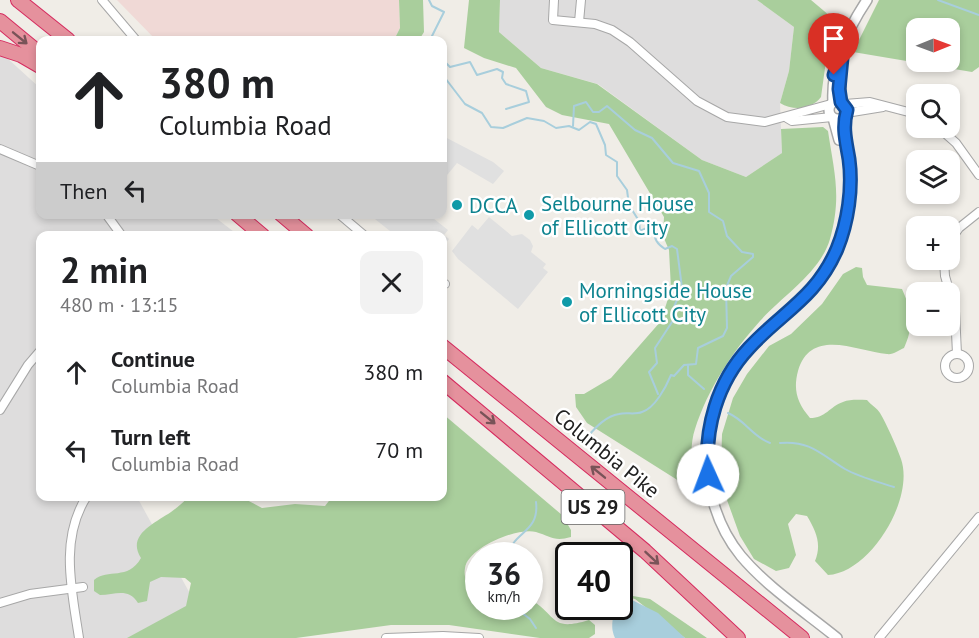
<!DOCTYPE html>
<meta charset="utf-8">
<style>
:root{--surface:#fff;--page:#f2f2f2;--text:#202124;--muted:#757577}
body{margin:0;font-family:"PT Sans",sans-serif;background:var(--page);color:var(--text);height:100vh;display:flex;flex-direction:column;font-size:22px;white-space:nowrap}
*{box-sizing:border-box;margin:0}
p{font-size:20px;color:var(--muted)}
.icon{flex:none;width:33px;height:33px;fill:none;stroke:currentColor;stroke-width:2;stroke-linecap:round;stroke-linejoin:round}
.map{position:relative;flex:1;overflow:hidden}
.side{position:absolute;left:36px;top:231px;width:411px;height:270px;display:flex;flex-direction:column;background:var(--surface);border-radius:12px;box-shadow:0 3px 9px #0003}
.side>*{flex:none}
.banner{position:absolute;left:36px;top:36px;width:411px;height:183px;border-radius:12px;box-shadow:0 3px 9px #0003;background:#fff;color:var(--text);overflow:hidden}
.needle{width:39px;rotate:89deg}
.controls{position:absolute;left:906px;top:18px;display:grid;gap:12px}
.controls a{display:grid;place-items:center;width:54px;height:54px;border-radius:12px;background:var(--surface);box-shadow:0 3px 9px #0003;font-size:30px}
.speed{position:absolute;left:465px;top:542px;display:flex;gap:12px;font-size:30px;font-weight:700;text-align:center}
.speed>*{display:grid;place-content:center;width:78px;height:78px;border-radius:50%;background:var(--surface);box-shadow:0 3px 9px #0003;line-height:1}
.speed small{font-size:15px;font-weight:400}
.speed .limit{border:3px solid #111;border-radius:9px;background:#fff;color:#111}
.pin{position:absolute;display:grid;place-items:center;width:51px;height:51px;color:#fff;margin:-62px -26px;border-radius:50% 50% 50% 0;rotate:-45deg;box-shadow:0 0 6px #0007}
.pin .icon{rotate:45deg}
.me{position:absolute;width:66px;margin:-33px;rotate:358deg;stroke-linejoin:round;filter:drop-shadow(0 0 4px #0008)}
.turn{display:flex;align-items:center;gap:21px;height:126px;padding:0 24px;font-size:27px}
.turn .icon{width:78px;height:78px;stroke-width:2.5}
.turn b{display:block;font-size:42px;line-height:51px}
.then{display:flex;align-items:center;height:57px;padding:0 24px;background:#0003;gap:12px;font-size:22px}
.round{display:grid;place-items:center;flex:none;width:63px;height:63px;border-radius:12px;background:var(--page)}
.headline{display:flex;align-items:center;justify-content:space-between;height:102px;padding:0 24px}
h1{font-size:36px;font-weight:700;line-height:45px}
ul{padding:0;list-style:none}
li{display:flex;align-items:center;gap:18px;height:78px;padding:0 24px}
li div{flex:1}
li b{display:block;font-size:22px}
li em{font-style:normal}
.map>svg:first-child{display:block}
.residential{fill:#dedddd}
.commercial{fill:#f0d9d6}
.forest{fill:#a9ce9c;fill-rule:evenodd}
.parking{fill:#e0e0e0}
.water{fill:#a8cedc}
.lines{fill:none;stroke-linecap:round;stroke-linejoin:round}
.stream{stroke:#a8cedc;stroke-width:2}
.minor-casing{stroke:#a7a7a7;stroke-width:10}
.tertiary-casing{stroke:#a7a7a7;stroke-width:12}
.motorway-casing{stroke:#d62b5f;stroke-width:16}
.minor{stroke:#fff;stroke-width:8}
.tertiary{stroke:#fff;stroke-width:9}
.motorway{stroke:#e5919d;stroke-width:14}
.oneway{stroke:#795358}
.route-casing{stroke:#114b97;stroke-width:15}
.route{stroke:#1a73e8;stroke-width:10}
.culture-dot{fill:#0f9aa8;stroke:#fff;stroke-width:2}
.labels{text-anchor:middle;dominant-baseline:central;stroke-width:5;stroke-linejoin:round;paint-order:stroke}
.shield{fill:#fff;stroke:#636363;stroke-width:1.5}
.shield-label{font-size:20px;font-weight:bold;fill:#202020}
.culture-label{font-size:21px;fill:#0d838f;stroke:#fff;text-anchor:start}
.street-label{font-size:21px;fill:#202020;stroke:#fff}
</style>
<div class="map">
<svg width="979" height="638" viewBox="0 0 979 638">
<rect width="100%" height="100%" fill="#f0ede7"/>
<g class="residential">
<polygon points="500,0 757,0 794,27 789,71 780,103 782,153 746,177 702,160 598,84 541,68 499,32"/>
<polygon points="0,56 7,58 40,88 40,214 212,215 238,235 40,236 40,496 137,497 205,621 163,638 0,638"/>
</g>
<polygon class="commercial" points="117,0 399,0 400,28 394,40 241,40 228,37 213,40 156,40"/>
<g class="forest">
<polygon points="399,0 423,0 424,32 419,40 394,40 400,28"/>
<path d="M469,0H500L499,32L541,68L597,84L702,160L746,177L782,153L781,129L823,127L828,131C834,172 842,196 830,239C820,273 782,296 760,321C732,352 708,389 695,429C690,443 692,461 690,475L679,481L587,423L576,407L575,394H584L611,378L661,321L671,289L669,250L663,236L664,217L609,124L562,115L546,107L516,68L484,58L464,48Z"/>
<path d="M757,0H811L830,16V32L821,97C811,110 793,111 780,103L789,71L794,27Z"/>
<path d="M879,0H979V67L972,72L853,52ZM950,28V62H916V28Z"/>
<path d="M856,267L862,268L863,277L867,285L902,289C912,311 914,326 904,348C899,350 893,355 887,354C859,352 811,326 798,371C793,390 797,403 810,418C826,418 829,407 843,402C850,399 860,400 867,400C871,405 877,408 880,413C887,425 896,445 901,459C915,499 870,573 828,575L815,561C822,544 816,531 807,516L796,514L788,524L796,555L789,568L776,571L754,559L740,536L727,500L721,471L722,434L733,398L747,374L769,346L791,334L822,304L843,274Z"/>
<path d="M443,414L562,515L571,530V537C554,542 550,536 536,532C517,527 468,548 465,568C462,585 478,591 478,606H483L490,613C506,611 512,606 530,606V599C558,616 550,632 589,620L595,625V634L589,638H540L449,625H391L296,638H127L186,606L191,583L185,578L161,577L150,582L147,601L138,603C128,587 115,595 100,595L94,591V580C108,568 128,581 141,558C126,535 155,523 171,512C177,508 183,502 189,497H241L262,508L295,504L325,506L332,497L442,496Z"/>
<polygon points="633,596 650,599 707,638 685,638 635,599 626,597"/>
</g>
<g class="parking">
<polygon points="443,136 493,162 504,171 493,184 457,163 443,180"/>
<polygon points="370,215 429,215 448,230 444,235 449,239 443,247 442,236 395,235"/>
<polygon points="489,217 512,236 522,234 530,240 533,246 531,252 546,264 543,268 548,272 518,309 458,259 452,251 472,225 478,230"/>
</g>
<path class="water" d="M626,597L658,613L685,638H615C608,624 615,605 626,597Z"/>
<g class="lines">
<g class="stream">
<polyline points="429,0 432,6 444,12 430,40"/>
<polyline points="938,0 979,15"/>
<polyline points="442,59 450,67 470,62 477,75 497,69 503,72 502,78 506,84 526,91 529,102 506,109"/>
<path d="M442,74L465,104L482,113L491,127L503,128L527,118L544,121L556,128L569,126L579,130L590,122L596,124L605,145L606,155L617,162V176L627,190L629,205L639,221L640,231L649,227L654,230C654,239 657,244 665,249L672,246L677,249L682,288L674,307V319L655,348L657,363L649,372L658,394"/>
<path d="M573,126L574,106L586,102L593,112H599L607,106L635,130L652,138L673,163L699,171L709,193V212L723,221L727,236L742,252L753,254V257L731,276L726,288L727,328L723,336L698,348L696,364L684,365L674,376L671,375C666,387 655,408 642,412C635,415 626,412 619,414C606,416 596,427 588,436"/>
<polyline points="688,366 688,375 704,389"/>
<path d="M728,413C745,420 753,437 770,443"/>
<path d="M780,443C810,440 822,455 845,469C859,477 879,482 894,487"/>
<path d="M510,555C510,532 540,534 536,502"/>
<polyline points="513,606 530,619 536,628"/>
</g>
<g class="minor-casing">
<g id="minor">
<polyline points="102,0 136,40"/>
<polyline points="554,0 553,20 595,24 612,30 630,42 697,101 727,117 765,122 831,104"/>
<polyline points="579,22 581,0"/>
<polyline points="845,104 870,102 916,114"/>
<polyline points="846,113 883,107"/>
<polyline points="787,118 792,121 832,117"/>
<polyline points="939,128 956,143 979,175"/>
<polyline points="0,149 40,166"/>
<polyline points="106,214 122,236"/>
<polyline points="339,214 365,236"/>
<polyline points="950,241 959,228 979,212"/>
<polyline points="944,260 945,276 955,311 957,354"/>
<polyline points="442,284 445,284"/>
<circle cx="957" cy="366" r="12"/>
<polyline points="0,410 28,365 40,351"/>
<polyline points="0,603 30,594 83,587"/>
<path d="M79,638C72,591 59,539 87,496"/>
<polyline points="386,638 443,636 479,638"/>
<polyline points="879,638 979,517"/>
</g>
</g>
<g class="tertiary-casing">
<g id="tertiary">
<polyline points="841,70 841,102"/>
<circle cx="838" cy="110" r="9"/>
<path d="M833,102C831,65 847,30 867,0"/>
<polyline points="833,118 839,140"/>
<path d="M837,638C805,612 767,587 741,556C692,496 698,402 750,347C783,312 815,298 836,250C848,223 852,190 849,161C848,145 841,132 845,116"/>
</g>
</g>
<g class="motorway-casing">
<g id="motorway">
<polyline points="18,0 68,40"/>
<polyline points="0,21 40,54"/>
<polyline points="0,48 21,55 40,66"/>
<polyline points="237,214 263,236"/>
<polyline points="281,214 307,236"/>
<polyline points="442,346 802,638"/>
<polyline points="442,381 645,551 738,638"/>
</g>
</g>
<use href="#minor" class="minor"/>
<use href="#tertiary" class="tertiary"/>
<use href="#motorway" class="motorway"/>
</g>
<defs><path id="oneway-shaft" d="M-6 0H5M1.5-3L5.5 0L1.5 3" fill="none" stroke-width="1.6" stroke-linecap="round" stroke-linejoin="round" transform="scale(1.5)"/></defs>
<g class="oneway">
<use href="#oneway-shaft" transform="translate(20 38) rotate(39)"/>
<use href="#oneway-shaft" transform="translate(488 418) rotate(39)"/>
<use href="#oneway-shaft" transform="translate(598 472) rotate(-141)"/>
<use href="#oneway-shaft" transform="translate(652 558) rotate(43)"/>
</g>
<g class="lines">
<g class="route-casing">
<path id="route" d="M708,475C704,429 717,382 749,348C782,312 816,298 837,249C848,222 853,188 849,159C846,141 842,128 847,110L841,102L839,89L843,47L834,75"/>
</g>
<use href="#route" class="route"/>
</g>
<g class="culture-dot">
<circle cx="457" cy="205" r="6"/>
<circle cx="529" cy="215" r="6"/>
<circle cx="567" cy="302" r="6"/>
</g>
<g class="labels">
<rect class="shield" x="561.5" y="490" width="63" height="34" rx="4.5"/>
<g class="shield-label">
<text x="593" y="507">US 29</text>
</g>
<g class="culture-label">
<text x="541" y="203">Selbourne House<tspan x="541" dy="24">of Ellicott City</tspan></text>
<text x="469" y="205">DCCA</text>
<text x="579" y="290">Morningside House<tspan x="579" dy="24">of Ellicott City</tspan></text>
</g>
<g class="street-label">
<text transform="translate(607 453) rotate(39)">Columbia Pike</text>
</g>
</g>
</svg>
<div class="controls">
<a><svg class="needle" viewBox="-14 -14 28 28"><path d="M0-13l5 13h-10z" fill="#e53935"/><path d="M0 13l5-13h-10z" fill="#757577"/></svg></a>
<a><svg class="icon" aria-label="search" viewBox="0 0 24 24"><circle cx="10" cy="10" r="6"/><path d="M15 15l6 6"/></svg></a>
<a><svg class="icon" aria-label="layers" viewBox="0 0 24 24"><path d="M12 4l9 5-9 5-9-5zM3 14l9 5 9-5"/></svg></a>
<a>+</a>
<a>−</a>
</div>
<div class="speed"><div>36<small>km/h</small></div><div class="limit">40</div></div>
<div class="pin" style="left:834px;top:75px;background:#d93025"><svg class="icon" aria-label="arrive" viewBox="0 0 24 24"><path d="M6 21V4h12l-3 4 3 4H6"/></svg></div>
<svg class="me" style="left:708px;top:475px" viewBox="-20 -20 40 40"><circle r="19" fill="#fff"/><path d="M0-13L10 11 0 6-10 11z" fill="#1a73e8"/></svg>
<div class="banner">
<div class="turn"><svg class="icon" aria-label="ahead" viewBox="0 0 24 24"><path d="M12 20V5M6 11l6-6 6 6"/></svg><div><b>380 m</b>Columbia Road</div></div>
<div class="then">Then<svg class="icon" aria-label="left" viewBox="0 0 24 24"><path d="M17 20v-9H6M10 6l-5 5 5 5"/></svg></div>
</div>
<section class="side">
<div class="headline"><div><h1>2 min</h1><p>480 m · 13:15</p></div><a class="round"><svg class="icon" aria-label="close" viewBox="0 0 24 24"><path d="M6 6l12 12M18 6L6 18"/></svg></a></div>
<ul>
<li><svg class="icon" aria-label="ahead" viewBox="0 0 24 24"><path d="M12 20V5M6 11l6-6 6 6"/></svg><div><b>Continue</b><p>Columbia Road</p></div><em>380 m</em></li>
<li><svg class="icon" aria-label="left" viewBox="0 0 24 24"><path d="M17 20v-9H6M10 6l-5 5 5 5"/></svg><div><b>Turn left</b><p>Columbia Road</p></div><em>70 m</em></li>
</ul>
</section>
</div>
